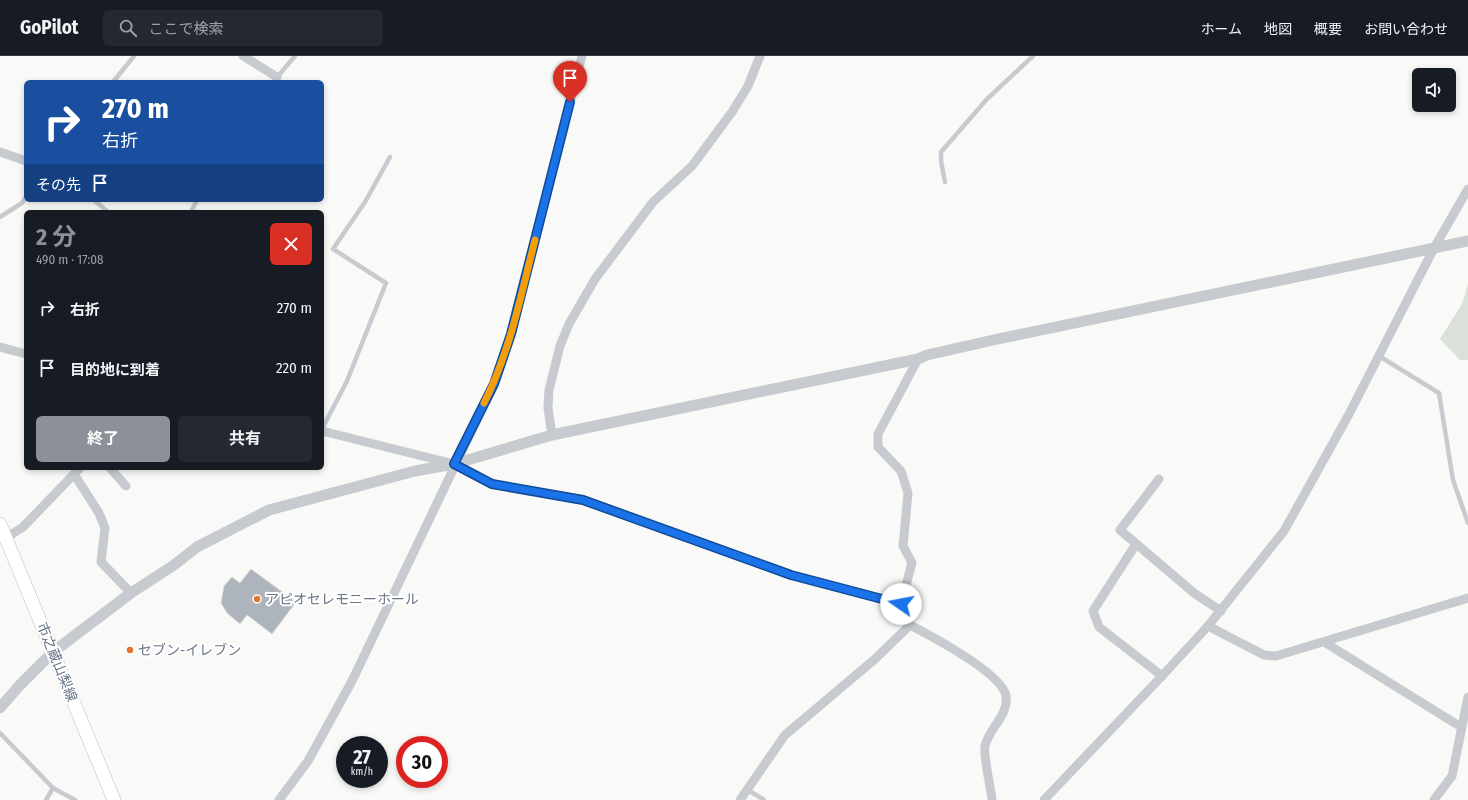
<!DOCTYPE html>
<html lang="ja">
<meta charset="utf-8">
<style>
:root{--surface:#171b24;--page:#242831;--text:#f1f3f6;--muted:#9ea1a6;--line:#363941;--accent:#8c9099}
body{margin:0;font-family:"Fira Sans Condensed","Noto Sans JP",sans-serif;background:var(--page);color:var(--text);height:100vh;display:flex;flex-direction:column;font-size:15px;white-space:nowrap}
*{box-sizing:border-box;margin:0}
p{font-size:13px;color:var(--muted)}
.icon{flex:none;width:22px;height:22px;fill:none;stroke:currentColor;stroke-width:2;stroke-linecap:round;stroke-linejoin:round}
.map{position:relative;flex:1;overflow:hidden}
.side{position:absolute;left:24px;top:154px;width:300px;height:260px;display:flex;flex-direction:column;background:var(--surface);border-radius:6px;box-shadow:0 2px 6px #0003}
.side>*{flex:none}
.guide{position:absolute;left:24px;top:24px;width:300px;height:122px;border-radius:6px;box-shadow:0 2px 6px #0003;background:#1a4fa0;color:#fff;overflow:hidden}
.tools{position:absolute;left:1412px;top:12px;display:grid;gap:8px}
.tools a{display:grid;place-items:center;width:44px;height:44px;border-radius:6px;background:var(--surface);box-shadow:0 2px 6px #0003;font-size:20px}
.speed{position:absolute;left:336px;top:680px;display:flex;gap:8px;font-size:20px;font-weight:700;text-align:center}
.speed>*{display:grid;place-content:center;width:52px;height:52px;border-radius:50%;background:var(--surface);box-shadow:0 2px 6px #0003;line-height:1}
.speed small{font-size:10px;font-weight:400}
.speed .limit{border:6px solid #d22;background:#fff;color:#111}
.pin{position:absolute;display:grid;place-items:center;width:34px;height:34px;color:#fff;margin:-41px -17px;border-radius:50% 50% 50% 0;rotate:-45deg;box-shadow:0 0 4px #0007}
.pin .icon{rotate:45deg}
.me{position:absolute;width:44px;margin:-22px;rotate:282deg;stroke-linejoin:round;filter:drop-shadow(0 0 3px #0008)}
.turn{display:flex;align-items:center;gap:14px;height:84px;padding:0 12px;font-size:18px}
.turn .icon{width:52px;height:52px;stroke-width:2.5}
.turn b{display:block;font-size:28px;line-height:34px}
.then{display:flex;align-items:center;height:38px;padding:0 12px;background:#0003;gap:8px;font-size:15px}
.round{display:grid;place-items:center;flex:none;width:42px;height:42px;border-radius:6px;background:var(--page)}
.overview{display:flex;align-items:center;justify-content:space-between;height:68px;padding:0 12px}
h1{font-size:24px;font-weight:700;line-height:30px;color:var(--accent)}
.action{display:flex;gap:8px;margin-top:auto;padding:8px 12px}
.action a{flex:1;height:46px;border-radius:6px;background:var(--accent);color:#fff;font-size:16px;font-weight:700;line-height:46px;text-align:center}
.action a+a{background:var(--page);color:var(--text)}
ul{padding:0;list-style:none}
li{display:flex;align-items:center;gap:12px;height:60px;padding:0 12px}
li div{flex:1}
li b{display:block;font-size:15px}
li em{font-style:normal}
header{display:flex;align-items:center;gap:24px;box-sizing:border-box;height:56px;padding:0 20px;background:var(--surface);border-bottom:1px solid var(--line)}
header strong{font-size:19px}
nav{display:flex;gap:22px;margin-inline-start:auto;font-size:14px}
.search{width:280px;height:36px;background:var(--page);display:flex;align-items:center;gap:10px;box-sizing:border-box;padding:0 14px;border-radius:6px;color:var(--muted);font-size:15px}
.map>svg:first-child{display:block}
.green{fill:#dae1d8}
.building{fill:#aeb4bc;stroke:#dbdbd9}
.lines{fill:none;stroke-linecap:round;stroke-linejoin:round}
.secondary-casing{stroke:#b9bdc3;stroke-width:14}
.service{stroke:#c7cace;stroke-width:4.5}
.minor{stroke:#c7cace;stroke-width:9}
.tertiary{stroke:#c7cace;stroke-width:11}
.secondary{stroke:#fff;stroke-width:13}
.route-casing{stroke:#114b97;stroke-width:10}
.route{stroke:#1a73e8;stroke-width:7}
.slow{stroke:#f59e0b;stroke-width:7}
.poi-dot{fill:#e4742d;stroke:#fff;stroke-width:1.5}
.labels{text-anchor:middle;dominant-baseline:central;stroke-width:4;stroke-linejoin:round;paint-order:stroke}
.poi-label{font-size:14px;fill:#687588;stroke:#fff;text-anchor:start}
.street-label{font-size:14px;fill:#687588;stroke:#fff}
</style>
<header>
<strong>GoPilot</strong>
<div class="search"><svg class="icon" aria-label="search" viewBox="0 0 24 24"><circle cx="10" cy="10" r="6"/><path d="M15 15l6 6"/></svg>ここで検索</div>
<nav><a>ホーム</a><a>地図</a><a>概要</a><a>お問い合わせ</a></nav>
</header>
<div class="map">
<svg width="1468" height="744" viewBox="0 0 1468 744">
<rect width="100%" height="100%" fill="#f9f9f7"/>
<polygon class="green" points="1468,228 1468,304 1460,304 1440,283 1462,248"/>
<polygon class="building" points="251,513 296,546 272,578 247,559 240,568 227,557 221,547 224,530 232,521 240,527"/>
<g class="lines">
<g class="secondary-casing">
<polyline id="secondary" points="0,468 114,744"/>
</g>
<g class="service">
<polyline points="113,26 134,0"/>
<polyline points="273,26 295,0"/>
<polyline points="945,126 941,105 941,96 987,43 1033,0"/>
<polyline points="94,144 108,156"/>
<polyline points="191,156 197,144"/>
<polyline points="0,161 22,147 26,141"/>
<polyline points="1379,300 1439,337 1453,424 1468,467"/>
<polyline points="322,373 347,325 386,227 333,193 365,146 390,101"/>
<polyline points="0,677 53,732 75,744"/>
<polyline points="748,734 764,744"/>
<polyline points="46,744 53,732"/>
</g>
<g class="minor">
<polyline points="243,0 277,21"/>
<polyline points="0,96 26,105"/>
<polyline points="0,291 26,298"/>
<path d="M918,303L878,378V391L901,415L908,437L903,490L912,507L901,548L910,569C931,580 1002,617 1006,640C1009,659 989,672 985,690C983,700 991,732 992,744"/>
<polyline points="322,375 454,408 492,428 583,444 791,519 901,548"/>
<polyline points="552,379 548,352 549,334 560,290 569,268 595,223 653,146 692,110 732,56 748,30 760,0"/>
<polyline points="110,412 126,430"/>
<polyline points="74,418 99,457 105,472 101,506 131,537"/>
<polyline points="1159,423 1120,474 1194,537 1221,555"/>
<polyline points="6,482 23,471 80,412"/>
<polyline points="1136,488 1093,555 1099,571 1162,620"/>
<polyline points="1208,570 1264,599 1276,600 1468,542"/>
<polyline points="1324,586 1461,671"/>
<polyline points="279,744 308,705 352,625 494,328 511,278 582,0"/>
<polyline points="740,744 785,679 875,603 910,569"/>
<polyline points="1044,744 1162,620 1208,570 1284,475 1348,360 1434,192 1468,133"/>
<polyline points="1434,744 1452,720 1468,641"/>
</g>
<polyline class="tertiary" points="0,652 20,629 53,596 131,537 174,509 197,491 269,454 415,415 454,408 552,379 918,303 927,299 998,283 1468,185"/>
<use href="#secondary" class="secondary"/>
</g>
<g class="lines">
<g class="route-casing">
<polyline id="route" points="570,46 511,278 494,328 454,408 492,428 583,444 791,519 901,548"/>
</g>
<use href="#route" class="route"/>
<path class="slow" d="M484,347C510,296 521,239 535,184"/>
</g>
<g class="poi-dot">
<circle cx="257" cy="543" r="4"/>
<circle cx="130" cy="594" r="4"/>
</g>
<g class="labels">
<g class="poi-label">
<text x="265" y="543">アピオセレモニーホール</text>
<text x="138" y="594">セブン-イレブン</text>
</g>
<g class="street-label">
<text transform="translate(57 606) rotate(68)">市之蔵山梨線</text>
</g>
</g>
</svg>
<div class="tools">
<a><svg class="icon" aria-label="sound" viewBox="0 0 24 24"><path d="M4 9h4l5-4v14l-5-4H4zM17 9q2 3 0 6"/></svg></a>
</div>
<div class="speed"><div>27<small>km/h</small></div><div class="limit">30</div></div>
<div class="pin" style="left:570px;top:46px;background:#d93025"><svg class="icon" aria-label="arrive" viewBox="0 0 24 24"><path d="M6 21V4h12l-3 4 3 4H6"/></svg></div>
<svg class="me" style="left:901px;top:548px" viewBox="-20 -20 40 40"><circle r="19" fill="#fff"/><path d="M0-13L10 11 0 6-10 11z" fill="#1a73e8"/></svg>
<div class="guide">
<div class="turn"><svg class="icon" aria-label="right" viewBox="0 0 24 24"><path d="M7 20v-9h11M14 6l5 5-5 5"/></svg><div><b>270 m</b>右折</div></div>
<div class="then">その先<svg class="icon" aria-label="arrive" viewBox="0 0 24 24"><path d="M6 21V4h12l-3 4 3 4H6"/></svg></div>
</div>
<section class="side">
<div class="overview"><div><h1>2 分</h1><p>490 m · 17:08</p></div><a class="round" style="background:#d93025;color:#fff"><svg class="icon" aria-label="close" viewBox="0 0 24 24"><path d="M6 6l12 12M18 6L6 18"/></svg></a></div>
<ul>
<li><svg class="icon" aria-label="right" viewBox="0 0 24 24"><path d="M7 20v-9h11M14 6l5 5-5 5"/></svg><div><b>右折</b></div><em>270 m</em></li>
<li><svg class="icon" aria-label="arrive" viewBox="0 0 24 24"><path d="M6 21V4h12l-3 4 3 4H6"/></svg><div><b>目的地に到着</b></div><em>220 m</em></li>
</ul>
<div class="action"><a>終了</a><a>共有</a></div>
</section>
</div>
